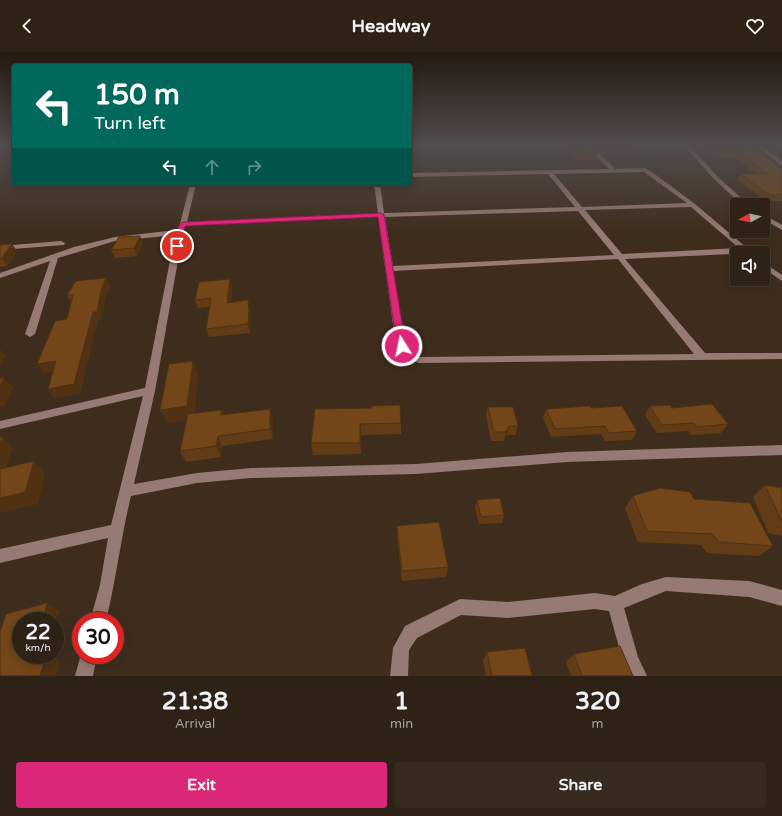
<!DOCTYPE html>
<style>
:root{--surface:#2e2216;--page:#362a1f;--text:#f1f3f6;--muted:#a7a4a1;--line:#493f35;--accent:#db2777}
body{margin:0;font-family:"Varela Round",sans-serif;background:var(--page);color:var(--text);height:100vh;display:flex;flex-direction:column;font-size:15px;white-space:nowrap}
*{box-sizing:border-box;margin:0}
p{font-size:13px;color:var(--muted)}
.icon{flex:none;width:22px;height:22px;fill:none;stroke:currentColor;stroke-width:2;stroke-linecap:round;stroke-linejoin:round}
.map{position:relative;height:624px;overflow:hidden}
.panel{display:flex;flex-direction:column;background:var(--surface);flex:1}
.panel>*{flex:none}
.guide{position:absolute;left:12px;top:12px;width:400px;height:122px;border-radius:4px;box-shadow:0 2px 10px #0003,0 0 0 1px var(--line);background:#00695c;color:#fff;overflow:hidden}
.needle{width:26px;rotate:262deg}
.buttons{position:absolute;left:730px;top:146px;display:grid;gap:8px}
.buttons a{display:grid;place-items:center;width:40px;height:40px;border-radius:4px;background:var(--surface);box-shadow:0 2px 10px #0003,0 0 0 1px var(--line);font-size:20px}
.speed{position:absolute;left:12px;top:560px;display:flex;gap:8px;font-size:20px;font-weight:700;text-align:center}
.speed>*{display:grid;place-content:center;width:52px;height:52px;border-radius:50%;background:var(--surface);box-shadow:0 2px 10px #0003,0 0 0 1px var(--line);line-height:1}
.speed small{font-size:10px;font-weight:400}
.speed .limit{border:6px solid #d22;background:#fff;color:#111}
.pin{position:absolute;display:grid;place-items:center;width:34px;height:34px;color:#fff;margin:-17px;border:2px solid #fff;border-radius:50%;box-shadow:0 1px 4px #0007}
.me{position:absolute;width:44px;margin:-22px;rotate:350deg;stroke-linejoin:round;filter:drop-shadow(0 0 3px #0008)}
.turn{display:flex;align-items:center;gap:14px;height:84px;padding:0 16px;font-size:18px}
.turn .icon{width:52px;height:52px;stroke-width:2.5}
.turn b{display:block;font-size:28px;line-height:34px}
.lanes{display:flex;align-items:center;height:38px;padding:0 16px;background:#0003;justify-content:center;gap:20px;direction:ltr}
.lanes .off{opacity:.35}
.eta{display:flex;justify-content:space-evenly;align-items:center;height:68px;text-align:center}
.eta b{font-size:24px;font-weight:700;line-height:28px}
.action{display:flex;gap:8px;margin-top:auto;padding:8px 16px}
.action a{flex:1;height:46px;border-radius:4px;background:var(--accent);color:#fff;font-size:16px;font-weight:700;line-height:46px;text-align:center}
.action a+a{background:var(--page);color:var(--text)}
header{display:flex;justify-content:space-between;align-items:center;height:52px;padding:0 16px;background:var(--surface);font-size:18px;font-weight:700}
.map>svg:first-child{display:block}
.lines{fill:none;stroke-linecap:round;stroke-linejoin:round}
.minor{fill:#977a73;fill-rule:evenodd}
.wall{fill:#623c16}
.shaded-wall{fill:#503112}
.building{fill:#724619;stroke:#503112}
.route{fill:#db2777;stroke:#8e194d}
</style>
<header><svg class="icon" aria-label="back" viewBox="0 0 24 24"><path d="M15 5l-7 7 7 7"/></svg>Headway<svg class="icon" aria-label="heart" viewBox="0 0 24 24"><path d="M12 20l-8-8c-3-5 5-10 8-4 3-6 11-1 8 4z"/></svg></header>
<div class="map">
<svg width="782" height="624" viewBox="0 0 782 624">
<rect width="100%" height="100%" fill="#3e2d1d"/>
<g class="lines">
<g class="minor">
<path d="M585,93H591L615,117L645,116L652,120L695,152L753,201L625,207L705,301H782V307L419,311L405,306L396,294L378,165L185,174L183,180L155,339L134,432L197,421L251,416L416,412L567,400L782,393V403L567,410L416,422L251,426L197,431L131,444C121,485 116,528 106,569H90L100,533L108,486L0,511V497L111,473L143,344L0,377V369L145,336L175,183L115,189L58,206L35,282L30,285L25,282L50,209L0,226V221L74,195L115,185L176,178L180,172L190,132H196L187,170L378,161L374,132H380L384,161L575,155L548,122L410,125V121L609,117ZM644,120L687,151L582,155L554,122ZM691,155L739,196L622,202L585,158ZM578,159L614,203L393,214L385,165ZM618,207L694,302L420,305L412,301L406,294L393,219Z"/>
<polygon points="683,93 689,93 718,125 749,153 742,153 714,127"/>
<polygon points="755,93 761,93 782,109 782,114"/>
<polygon points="763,162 782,173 782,178 763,167"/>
<polygon points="61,189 65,191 64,193 0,198 0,194"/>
<polygon points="763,210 782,223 782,229 763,216"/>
<polygon points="666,525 749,529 782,538 782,554 749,545 666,539 624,556 638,605 647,624 629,624 622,606 609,559 595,557 508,566 461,563 417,586 409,598 408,624 390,624 393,596 405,574 460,547 508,550 595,541 615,544 642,532"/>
<polygon points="81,602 97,603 93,624 75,624"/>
</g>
</g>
<g class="wall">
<polygon points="562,93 591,93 592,94 591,97 598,102 596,109 579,109"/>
<polygon points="593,93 687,93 685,98 637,96 636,99 600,100"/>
<polygon points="690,93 751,93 762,102 782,117 782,149 766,149 737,128 740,122 756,122 737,107 718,106 710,99 696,98"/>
<polygon points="764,93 782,93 782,94 765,93"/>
<polygon points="143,191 137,204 115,206 111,198"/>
<polygon points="0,193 17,199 7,214 0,215"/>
<polygon points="106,226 110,234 105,246 101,268 98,268 80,341 54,346 48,337 53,319 44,320 37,312 67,267 71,250 67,243"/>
<polygon points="232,235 231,251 250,257 251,266 250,281 209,285 206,277 210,255 198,256 195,248"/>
<polygon points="198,322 194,362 221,358 223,362 273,368 273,387 222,394 221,405 186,410 180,399 187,368 167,371"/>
<polygon points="650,354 672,356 728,372 721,381 691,383 688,379 657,381 645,363"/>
<polygon points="488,355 518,374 515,383 507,383 504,389 491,389 486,363"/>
<polygon points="372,356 401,371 401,382 361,383 361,402 313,403 311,391"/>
<polygon points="591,356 637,379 632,388 605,389 601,382 551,385 543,366 546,357"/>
<polygon points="765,433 782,436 782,484 768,481 753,445"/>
<polygon points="633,444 694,447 773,494 759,504 707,501 701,493 638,490 625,456"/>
<polygon points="477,448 504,463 502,471 479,472 475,456"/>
<polygon points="397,474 448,515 446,525 402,529 397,485"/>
<polygon points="487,600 532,624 486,624 483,608"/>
<polygon points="574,602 633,624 571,624 566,610"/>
</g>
<g class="shaded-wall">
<polygon points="140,184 143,191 137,204 134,196"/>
<polygon points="12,192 17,199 7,214 2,206"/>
<polygon points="106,226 110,234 105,246 101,268 98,268 80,341 54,346 48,337 93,260"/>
<polygon points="230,227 232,235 230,259 227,251"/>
<polygon points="248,248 250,257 251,266 250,281 248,272"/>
<polygon points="0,297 6,304 0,314"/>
<polygon points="56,309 62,317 44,320 37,312"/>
<polygon points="193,309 198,322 193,367 167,371 160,358"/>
<polygon points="4,326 13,335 5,354 0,355 0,335"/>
<polygon points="270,357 273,368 273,387 270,377"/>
<polygon points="360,372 361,383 361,402 360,391"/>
<polygon points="509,374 507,383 504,389 506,380"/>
<polygon points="218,384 222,394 221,405 216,394"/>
<polygon points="3,385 13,396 1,427 0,428 0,391"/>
<polygon points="34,409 45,421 38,452 0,461 0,446"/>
<polygon points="47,551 59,559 55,579 55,569 43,569"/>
<polygon points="35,603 50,603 50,604 60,609 56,624 40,624 34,605"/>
</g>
<g class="building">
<polygon points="570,93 591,93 592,94 589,94 598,102 581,103"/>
<polygon points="601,93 630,93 602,94"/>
<polygon points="710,93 751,93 762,102 761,101 782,117 782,142 770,143 740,122 767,122 740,100 721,99 713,93"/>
<polygon points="140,184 134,196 111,198 119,185"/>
<polygon points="12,192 2,206 0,207 0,193"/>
<polygon points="106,226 101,238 97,260 93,260 74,332 48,337 56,309 37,312 55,269 67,267 73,243 67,243 76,229"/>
<polygon points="230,227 227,251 248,248 249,258 248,272 206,277 211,246 195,248 199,230"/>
<polygon points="193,309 187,354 160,358 169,312"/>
<polygon points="0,326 4,326 0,335"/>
<polygon points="712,352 728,372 697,375 694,371 662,373 650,354 670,353 672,356"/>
<polygon points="400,353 401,371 360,372 360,391 311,391 315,357 372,356 372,354"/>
<polygon points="590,354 591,356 622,354 637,379 609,381 605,374 555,377 546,357"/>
<polygon points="488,355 513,355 518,374 509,374 506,380 494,380"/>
<polygon points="270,357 270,377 218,384 216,394 180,399 188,362 221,358 221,363"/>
<polygon points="0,385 3,385 0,391"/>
<polygon points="34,409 25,440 0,446 0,417"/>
<polygon points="765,433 782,436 782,470"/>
<polygon points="660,436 690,440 694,447 750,451 773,494 719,490 712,482 647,479 633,444"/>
<polygon points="500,446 504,463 481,465 477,448"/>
<polygon points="439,470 448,515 402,519 397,474"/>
<polygon points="47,551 43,569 21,569 21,603 35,603 34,605 43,603 47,603 40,624 0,624 0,580 6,562"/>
<polygon points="620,594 633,624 582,624 574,602"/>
<polygon points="525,596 532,624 492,624 487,600"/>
</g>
<linearGradient id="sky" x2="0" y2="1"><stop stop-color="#221910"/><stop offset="0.52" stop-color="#524c4c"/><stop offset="1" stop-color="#524c4c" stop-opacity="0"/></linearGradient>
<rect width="782" height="180" fill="url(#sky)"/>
<path class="route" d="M381,161L384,163L406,294L402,297L397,294L378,165L185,174L180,194L177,196L173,194C175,186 176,174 183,170Z"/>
</svg>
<div class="buttons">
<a><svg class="needle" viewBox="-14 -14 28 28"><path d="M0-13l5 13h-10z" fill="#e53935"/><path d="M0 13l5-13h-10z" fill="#a7a4a1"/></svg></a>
<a><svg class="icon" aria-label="sound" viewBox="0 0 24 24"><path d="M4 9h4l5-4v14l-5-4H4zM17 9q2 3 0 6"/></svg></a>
</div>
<div class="speed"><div>22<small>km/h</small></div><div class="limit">30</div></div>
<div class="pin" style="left:177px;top:194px;background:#d93025"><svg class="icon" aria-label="arrive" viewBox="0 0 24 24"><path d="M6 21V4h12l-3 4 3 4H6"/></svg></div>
<svg class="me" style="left:402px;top:294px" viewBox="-20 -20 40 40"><circle r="17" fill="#db2777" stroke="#fff" stroke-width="3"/><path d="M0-11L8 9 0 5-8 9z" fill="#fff"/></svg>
<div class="guide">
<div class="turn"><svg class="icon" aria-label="left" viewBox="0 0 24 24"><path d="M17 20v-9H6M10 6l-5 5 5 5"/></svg><div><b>150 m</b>Turn left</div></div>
<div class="lanes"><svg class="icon" aria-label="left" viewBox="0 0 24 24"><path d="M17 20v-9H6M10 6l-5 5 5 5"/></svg><svg class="icon off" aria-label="ahead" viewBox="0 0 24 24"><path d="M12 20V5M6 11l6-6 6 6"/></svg><svg class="icon off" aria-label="right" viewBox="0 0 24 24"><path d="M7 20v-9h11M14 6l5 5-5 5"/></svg></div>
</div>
</div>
<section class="panel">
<div class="eta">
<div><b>21:38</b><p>Arrival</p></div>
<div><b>1</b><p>min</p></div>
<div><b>320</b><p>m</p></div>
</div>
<div class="action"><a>Exit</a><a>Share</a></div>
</section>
